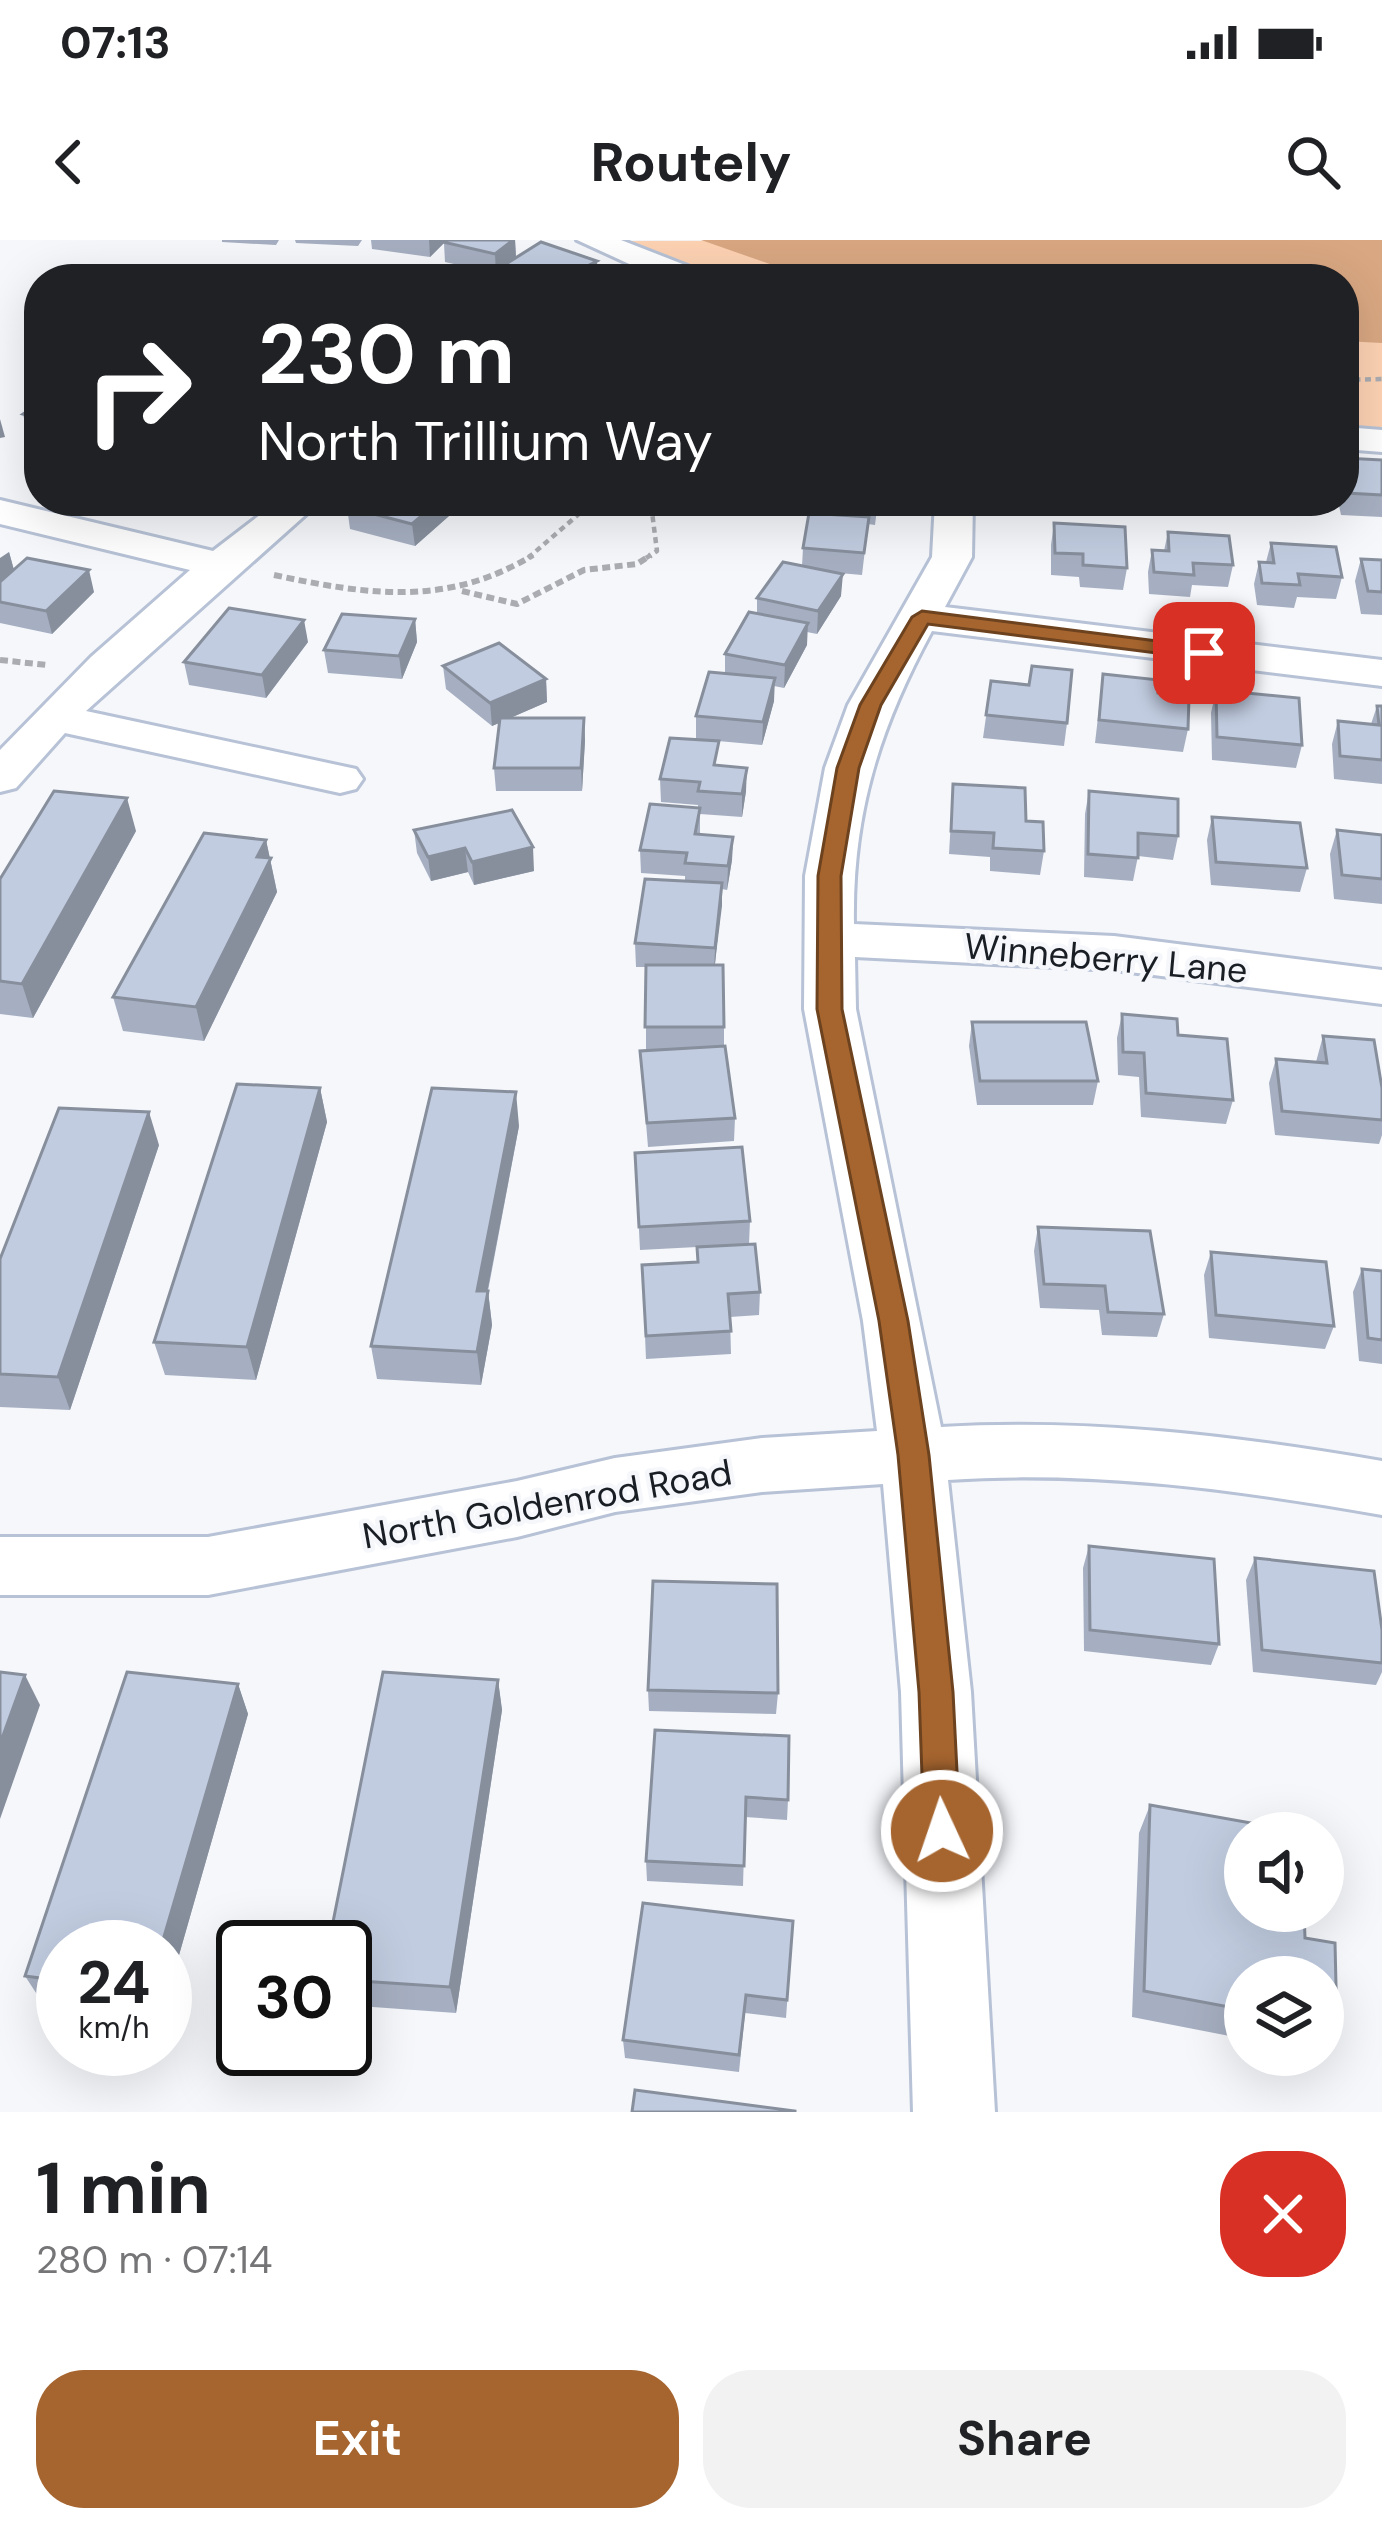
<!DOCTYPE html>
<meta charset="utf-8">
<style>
:root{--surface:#fff;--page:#f2f2f2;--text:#202124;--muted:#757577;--accent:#a6652f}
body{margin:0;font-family:"DM Sans",sans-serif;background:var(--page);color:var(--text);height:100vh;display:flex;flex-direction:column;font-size:45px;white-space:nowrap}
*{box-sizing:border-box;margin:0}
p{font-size:39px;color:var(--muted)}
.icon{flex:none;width:66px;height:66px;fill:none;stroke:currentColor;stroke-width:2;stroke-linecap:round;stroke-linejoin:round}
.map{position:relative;height:1872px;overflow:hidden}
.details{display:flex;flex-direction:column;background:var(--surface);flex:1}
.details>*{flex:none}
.top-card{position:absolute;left:24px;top:24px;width:1335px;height:252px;border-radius:48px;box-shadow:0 12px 48px #0002;background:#202124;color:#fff;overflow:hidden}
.controls{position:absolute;left:1224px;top:1572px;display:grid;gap:24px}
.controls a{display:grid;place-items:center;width:120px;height:120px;border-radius:50%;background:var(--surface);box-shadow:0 12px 48px #0002;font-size:60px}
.speed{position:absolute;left:36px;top:1680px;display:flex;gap:24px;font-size:60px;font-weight:700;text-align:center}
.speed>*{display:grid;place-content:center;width:156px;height:156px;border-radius:50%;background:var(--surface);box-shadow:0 12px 48px #0002;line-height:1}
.speed small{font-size:30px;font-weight:400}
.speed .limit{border:6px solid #111;border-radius:18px;background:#fff;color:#111}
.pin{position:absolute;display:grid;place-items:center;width:102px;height:102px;color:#fff;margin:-51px;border-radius:24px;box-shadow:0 6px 18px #0006}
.me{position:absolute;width:132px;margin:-66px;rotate:357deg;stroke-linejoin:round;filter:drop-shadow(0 0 9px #0008)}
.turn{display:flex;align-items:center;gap:42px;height:252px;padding:0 36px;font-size:54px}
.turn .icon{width:156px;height:156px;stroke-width:2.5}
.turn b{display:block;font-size:84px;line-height:102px}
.round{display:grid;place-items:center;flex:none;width:126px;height:126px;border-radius:48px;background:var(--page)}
.overview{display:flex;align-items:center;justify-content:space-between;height:204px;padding:0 36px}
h1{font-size:72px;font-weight:700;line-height:90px}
.button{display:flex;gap:24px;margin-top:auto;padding:24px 36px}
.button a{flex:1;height:138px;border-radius:48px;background:var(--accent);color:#fff;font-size:48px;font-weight:700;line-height:138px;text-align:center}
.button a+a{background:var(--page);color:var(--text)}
.status{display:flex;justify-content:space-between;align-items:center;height:84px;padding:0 60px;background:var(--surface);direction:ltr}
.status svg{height:33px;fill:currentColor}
header{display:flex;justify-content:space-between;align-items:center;height:156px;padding:0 36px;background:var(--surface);font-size:54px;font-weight:700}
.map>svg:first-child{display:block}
.green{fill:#fdd2b3}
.water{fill:#d9a782}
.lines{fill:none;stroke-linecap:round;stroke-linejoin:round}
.minor-casing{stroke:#b7c2d6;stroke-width:6}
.path-far1{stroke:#aaacb1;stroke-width:4.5;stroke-dasharray:6 4.5;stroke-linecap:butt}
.path{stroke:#aaacb1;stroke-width:6;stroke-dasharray:8 4.5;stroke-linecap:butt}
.minor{fill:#fff;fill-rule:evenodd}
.wall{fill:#a6afc1}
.shaded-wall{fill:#878f9d}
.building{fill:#c1cce0;stroke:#878f9d;stroke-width:3}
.route{fill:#a6652f;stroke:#6c421f;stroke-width:3}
.labels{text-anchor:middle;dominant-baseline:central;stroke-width:9;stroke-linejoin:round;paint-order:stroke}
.street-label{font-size:36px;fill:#191d24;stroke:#f5f7fb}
</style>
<div class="status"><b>07:13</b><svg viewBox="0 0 49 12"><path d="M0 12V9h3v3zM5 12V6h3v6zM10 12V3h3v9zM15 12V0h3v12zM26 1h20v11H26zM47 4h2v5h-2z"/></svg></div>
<header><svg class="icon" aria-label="back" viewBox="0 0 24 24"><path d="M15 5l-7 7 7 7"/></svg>Routely<svg class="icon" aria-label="search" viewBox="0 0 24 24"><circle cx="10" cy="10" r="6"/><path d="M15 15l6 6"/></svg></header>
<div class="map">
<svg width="1382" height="1872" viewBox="0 0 1382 1872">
<rect width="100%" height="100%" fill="#f5f7fb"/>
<polygon class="green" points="1382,0 1382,193 1344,190 1344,39 711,39 615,1"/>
<polygon class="water" points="701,0 1382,0 1382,103 1344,101 1344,39 835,39 784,29"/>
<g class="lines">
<g class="minor-casing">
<g id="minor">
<polygon points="577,0 621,0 703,32 707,39 662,39"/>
<polygon points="1344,187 1382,190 1382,212 1344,209"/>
<polygon points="0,260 213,311 278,261 321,261 86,471 356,529 363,539 356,549 340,553 65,493 16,548 0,552 0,510 91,417 190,330 0,284"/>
<path d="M935,261H973L972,317L945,367L1382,420V446L932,391C880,487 852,573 854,684L1114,696L1382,730V764L1114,730L855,717L856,769L941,1187C1089,1178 1236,1196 1382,1221V1275C1239,1250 1094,1230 948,1240L971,1452L995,1872H913L901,1452L883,1244L762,1252L615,1272L517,1297L208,1355H0V1297H208L517,1241L615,1218L762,1198L877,1191L863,1081L804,769L805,636L825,528L848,465L932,317Z"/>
</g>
</g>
<g class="path-far1">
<polyline points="173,39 204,39"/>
<polyline points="1344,140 1382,139"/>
<polyline points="528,318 594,261"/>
<polyline points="646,318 657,311 652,272 658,261"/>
</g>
<g class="path">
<path d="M274,335C368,355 448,367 533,315"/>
<polyline points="462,351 517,364 584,330 637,324 651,315"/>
<polyline points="0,420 47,425"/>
</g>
<use href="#minor" class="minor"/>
</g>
<g class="wall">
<polygon points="222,0 279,0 276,5 222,2"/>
<polygon points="295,0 362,0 358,6 296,3"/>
<polygon points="371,0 515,0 516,17 598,39 494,39 494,33 445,22 444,3 430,17 372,9"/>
<polygon points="39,163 39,198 28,196 23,174"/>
<polygon points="1344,218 1382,220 1382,277 1341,275 1338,261 1344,261"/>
<polygon points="180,261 211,261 205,266"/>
<polygon points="354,261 465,261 457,267 447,264 449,276 415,306 350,289 347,267"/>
<polygon points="815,261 878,261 875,285 868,284 862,335 839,333 841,356 817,394 807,392 807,405 784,448 774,446 774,461 762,505 696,499 696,476 725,433 725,414 757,373 757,358 802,326 803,308 815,273"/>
<polygon points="1156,261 1204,261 1203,264"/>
<polygon points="1241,261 1318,261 1315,271 1242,266"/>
<polygon points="1054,283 1127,328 1123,350 1080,347 1079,337 1051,335 1051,305"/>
<polygon points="1168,292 1233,325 1228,347 1192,345 1190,357 1149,354 1148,332 1152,310 1164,311"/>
<polygon points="1271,303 1342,337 1336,359 1297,357 1294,368 1257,365 1254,344 1259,322 1266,322"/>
<polygon points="9,312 14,330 94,352 52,394 0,383 0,362"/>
<polygon points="1361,319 1382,320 1382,375 1361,374 1355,341"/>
<polygon points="415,379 417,402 402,439 328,433 324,410"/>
<polygon points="308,402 266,458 189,445 184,422"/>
<polygon points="443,426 546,439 547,462 510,478 584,478 585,501 582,551 496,551 494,528 499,483 492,486 446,449"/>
<polygon points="1103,434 1158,453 1188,489 1183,512 1095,503"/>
<polygon points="991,441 1029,445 1067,483 1064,506 983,498"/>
<polygon points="1216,450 1302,505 1296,528 1212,520 1211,473"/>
<polygon points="1377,466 1382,466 1382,544 1334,539 1332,504 1338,481 1371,484"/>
<polygon points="719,526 746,551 742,577 700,574 700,594 733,597 732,620 727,650 722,649 715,725 724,787 724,806 735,878 734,901 648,907 640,811 646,811 646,727 636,727 635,703 685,641 685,636 641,633 640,610 698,568 698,565 661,562 660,539"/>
<polygon points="953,544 1026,581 1044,611 1040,635 990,631 990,617 949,614"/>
<polygon points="1089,551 1178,596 1173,620 1138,616 1133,641 1084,637 1085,574"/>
<polygon points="1212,577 1307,628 1300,652 1211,645 1207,600"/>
<polygon points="414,590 534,631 474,645 468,632 431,641 417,613"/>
<polygon points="1337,590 1382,595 1382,664 1334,659 1330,614"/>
<polygon points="136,591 33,778 0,774 0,639"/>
<polygon points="266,600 277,652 204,801 123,791 113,757"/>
<polygon points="1122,774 1233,860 1226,884 1141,877 1139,837 1118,835 1117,798"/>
<polygon points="972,782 1098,841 1093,865 977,865 969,806"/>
<polygon points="1323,796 1382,848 1382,895 1379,904 1275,895 1269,843 1276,819 1316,822"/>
<polygon points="320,848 327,882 256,1140 165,1135 154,1102"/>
<polygon points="519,886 488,1051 492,1085 481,1145 377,1139 371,1106"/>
<polygon points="159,905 70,1170 0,1167 0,1019"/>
<polygon points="635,913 750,981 749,1004 760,1052 759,1075 730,1077 731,1114 646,1119 642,1025 697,1022 697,1007 640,1010"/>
<polygon points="1038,987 1164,1074 1157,1097 1102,1095 1099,1070 1040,1068 1034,1011"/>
<polygon points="1211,1012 1334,1086 1325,1109 1209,1098 1204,1035"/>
<polygon points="1362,1029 1382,1031 1382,1124 1359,1121 1353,1052"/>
<polygon points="1089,1306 1219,1404 1211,1425 1084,1411 1083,1328"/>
<polygon points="1255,1318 1382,1390 1382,1432 1376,1445 1253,1432 1246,1340"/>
<polygon points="498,1440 502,1470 456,1773 345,1765 345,1707"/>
<polygon points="238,1444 248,1474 165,1764 165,1707 63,1707 63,1765 42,1762 25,1736"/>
<polygon points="648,1450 778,1453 776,1474 649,1471"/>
<polygon points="655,1490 788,1560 787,1580 745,1577 743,1646 647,1641 646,1621"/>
<polygon points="1150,1565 1302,1592 1245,1593 1245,1671 1304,1671 1305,1698 1335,1703 1337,1788 1323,1810 1323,1737 1245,1737 1245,1799 1132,1777 1139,1593"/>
<polygon points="793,1681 786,1778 745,1773 739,1832 625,1818 623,1800"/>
</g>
<g class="shaded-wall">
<polygon points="429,0 447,0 430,17"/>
<polygon points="513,0 515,0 516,18 496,34 495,14"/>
<polygon points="597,21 598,39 562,39"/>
<polygon points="0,179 5,197 0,198"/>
<polygon points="439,261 447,261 449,276 415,306 412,284"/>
<polygon points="9,312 15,334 0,345 0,318"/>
<polygon points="89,330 94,352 52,394 46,371"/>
<polygon points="843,334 841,356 817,394 818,371"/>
<polygon points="415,379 417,402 402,439 399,416"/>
<polygon points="304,380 308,402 266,458 262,435"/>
<polygon points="808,383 807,405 784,448 785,425"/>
<polygon points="775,438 774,461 762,505 763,482"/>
<polygon points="546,439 547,462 492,486 490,463"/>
<polygon points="584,478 585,501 582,551 581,528"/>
<polygon points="747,528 746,551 742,577 742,554"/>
<polygon points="127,558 136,591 33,778 22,744"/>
<polygon points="733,597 732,620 727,650 728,626"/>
<polygon points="266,600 277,652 204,801 196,767 257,617"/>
<polygon points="533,607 534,631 474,645 472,622"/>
<polygon points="465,608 468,632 431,641 428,617"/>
<polygon points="722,643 722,666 714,731 715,708"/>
<polygon points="320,848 327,882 256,1140 247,1107"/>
<polygon points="516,852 519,886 481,1084 477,1051"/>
<polygon points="149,872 159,905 70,1170 58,1137"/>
<polygon points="488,1051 492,1085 481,1145 477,1112"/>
<polygon points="25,1435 40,1465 0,1579 0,1504"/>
<polygon points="498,1440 502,1470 456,1773 450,1747"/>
<polygon points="238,1444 248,1474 165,1764 165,1707 161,1707"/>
</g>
<g class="building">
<polygon points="447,0 513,0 495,14 443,2"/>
<polygon points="541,2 597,21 562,39 515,39 493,32"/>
<polygon points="39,163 39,178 23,174"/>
<polygon points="1344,218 1382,220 1382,255 1346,253 1344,241"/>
<polygon points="354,261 439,261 412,284 347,267"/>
<polygon points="809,273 869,277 864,313 803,308"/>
<polygon points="1054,283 1125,287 1127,328 1083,325 1083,314 1055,313"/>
<polygon points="1168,292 1229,296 1233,325 1193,323 1194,335 1154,332 1152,310 1169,311"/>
<polygon points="1271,303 1336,307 1342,337 1298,334 1300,345 1262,343 1259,322 1274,323"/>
<polygon points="27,318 89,330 46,371 0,362 0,342"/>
<polygon points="1361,319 1382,320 1382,352 1368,351"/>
<polygon points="783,322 843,334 818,371 757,358"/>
<polygon points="229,368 304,380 262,435 184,422"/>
<polygon points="749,372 808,383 785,425 725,414"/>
<polygon points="342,374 415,379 399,416 324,410"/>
<polygon points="499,403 546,439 490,463 443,426"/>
<polygon points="1032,426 1072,430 1067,483 986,475 991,441 1029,445"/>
<polygon points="709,432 775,438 763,482 696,476"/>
<polygon points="1103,434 1159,440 1158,453 1189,457 1188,489 1099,480"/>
<polygon points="1216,450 1299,458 1302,505 1217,497"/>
<polygon points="1377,466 1382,466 1382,520 1340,516 1338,481 1379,485"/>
<polygon points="500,478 584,478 581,528 494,528"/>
<polygon points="670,498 719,501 714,525 747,528 742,554 698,551 700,542 660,539"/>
<polygon points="953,544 1025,548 1026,581 1043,582 1044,611 993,608 994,593 951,591"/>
<polygon points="54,551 127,558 22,744 0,741 0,639"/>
<polygon points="1089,551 1178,559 1178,596 1138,593 1138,618 1088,614"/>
<polygon points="650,564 700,568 695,594 733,597 728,626 685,623 687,613 640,610"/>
<polygon points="512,570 533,607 472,622 465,608 428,617 414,590"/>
<polygon points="1212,577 1300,583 1307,628 1216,622"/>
<polygon points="1337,590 1382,595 1382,639 1342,635"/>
<polygon points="204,593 266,600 257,617 271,618 196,767 113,757"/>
<polygon points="645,639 722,643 715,708 635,703"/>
<polygon points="646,725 723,725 724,787 645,787"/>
<polygon points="1122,774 1177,779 1178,795 1227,799 1233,860 1146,853 1144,813 1123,812"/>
<polygon points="972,782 1086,782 1098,841 980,841"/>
<polygon points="1323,796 1374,800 1382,848 1382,880 1282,871 1276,819 1327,823"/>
<polygon points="725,806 735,878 647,883 640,811"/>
<polygon points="237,844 320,848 247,1107 154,1102"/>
<polygon points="432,848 516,852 477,1051 488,1051 477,1112 371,1106"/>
<polygon points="59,868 149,872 58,1137 0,1134 0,1019"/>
<polygon points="742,907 750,981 639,987 635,913"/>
<polygon points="1038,987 1150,991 1164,1074 1108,1072 1105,1046 1044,1044"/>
<polygon points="755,1004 760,1052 728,1054 731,1091 646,1096 642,1025 698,1022 697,1007"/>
<polygon points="1211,1012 1326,1022 1334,1086 1216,1075"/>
<polygon points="1362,1029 1382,1031 1382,1100 1368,1098"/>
<polygon points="1089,1306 1214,1319 1219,1404 1090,1390"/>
<polygon points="1255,1318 1374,1331 1382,1390 1382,1423 1262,1410"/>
<polygon points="653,1341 777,1344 778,1453 648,1450"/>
<polygon points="0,1432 25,1435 0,1504"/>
<polygon points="127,1432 238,1444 161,1707 63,1707 63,1741 25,1736"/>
<polygon points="383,1432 498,1440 450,1747 345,1740 345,1707 328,1707"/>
<polygon points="655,1490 789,1496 788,1560 746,1557 744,1626 646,1621"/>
<polygon points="1150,1565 1302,1592 1245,1593 1245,1671 1304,1671 1305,1698 1335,1703 1337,1788 1323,1785 1323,1737 1245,1737 1245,1770 1144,1751"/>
<polygon points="643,1663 793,1681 787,1760 746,1755 739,1815 623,1800"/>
<polygon points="635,1850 795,1871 795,1872 632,1872"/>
</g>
<polygon class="route" points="922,371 1204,407 1215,413 1204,419 928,384 881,465 859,528 841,636 842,769 908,1081 929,1215 953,1452 960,1591 955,1603 942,1608 930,1603 924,1591 919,1452 898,1215 879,1081 817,769 818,636 837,528 860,465 912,377"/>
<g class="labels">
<g class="street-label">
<text transform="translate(1106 718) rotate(5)">Winneberry Lane</text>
<text transform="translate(547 1264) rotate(-10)">North Goldenrod Road</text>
</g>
</g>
</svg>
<div class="controls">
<a><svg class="icon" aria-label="sound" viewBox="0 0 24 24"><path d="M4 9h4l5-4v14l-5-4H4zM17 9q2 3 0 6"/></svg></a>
<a><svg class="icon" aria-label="layers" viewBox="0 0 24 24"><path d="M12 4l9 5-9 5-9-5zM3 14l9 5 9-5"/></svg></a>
</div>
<div class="speed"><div>24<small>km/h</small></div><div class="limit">30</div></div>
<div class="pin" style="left:1204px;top:413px;background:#d93025"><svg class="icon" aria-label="arrive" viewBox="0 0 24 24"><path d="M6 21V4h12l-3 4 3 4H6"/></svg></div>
<svg class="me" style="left:942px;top:1591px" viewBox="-20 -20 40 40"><circle r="17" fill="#a6652f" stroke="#fff" stroke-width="3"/><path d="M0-11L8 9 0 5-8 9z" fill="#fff"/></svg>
<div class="top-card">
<div class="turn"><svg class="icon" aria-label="right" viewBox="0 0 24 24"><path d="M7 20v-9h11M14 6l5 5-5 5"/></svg><div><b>230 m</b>North Trillium Way</div></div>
</div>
</div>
<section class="details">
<div class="overview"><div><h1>1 min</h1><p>280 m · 07:14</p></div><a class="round" style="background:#d93025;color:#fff"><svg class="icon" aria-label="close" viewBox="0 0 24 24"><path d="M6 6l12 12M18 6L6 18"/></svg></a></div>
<div class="button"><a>Exit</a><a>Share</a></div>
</section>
